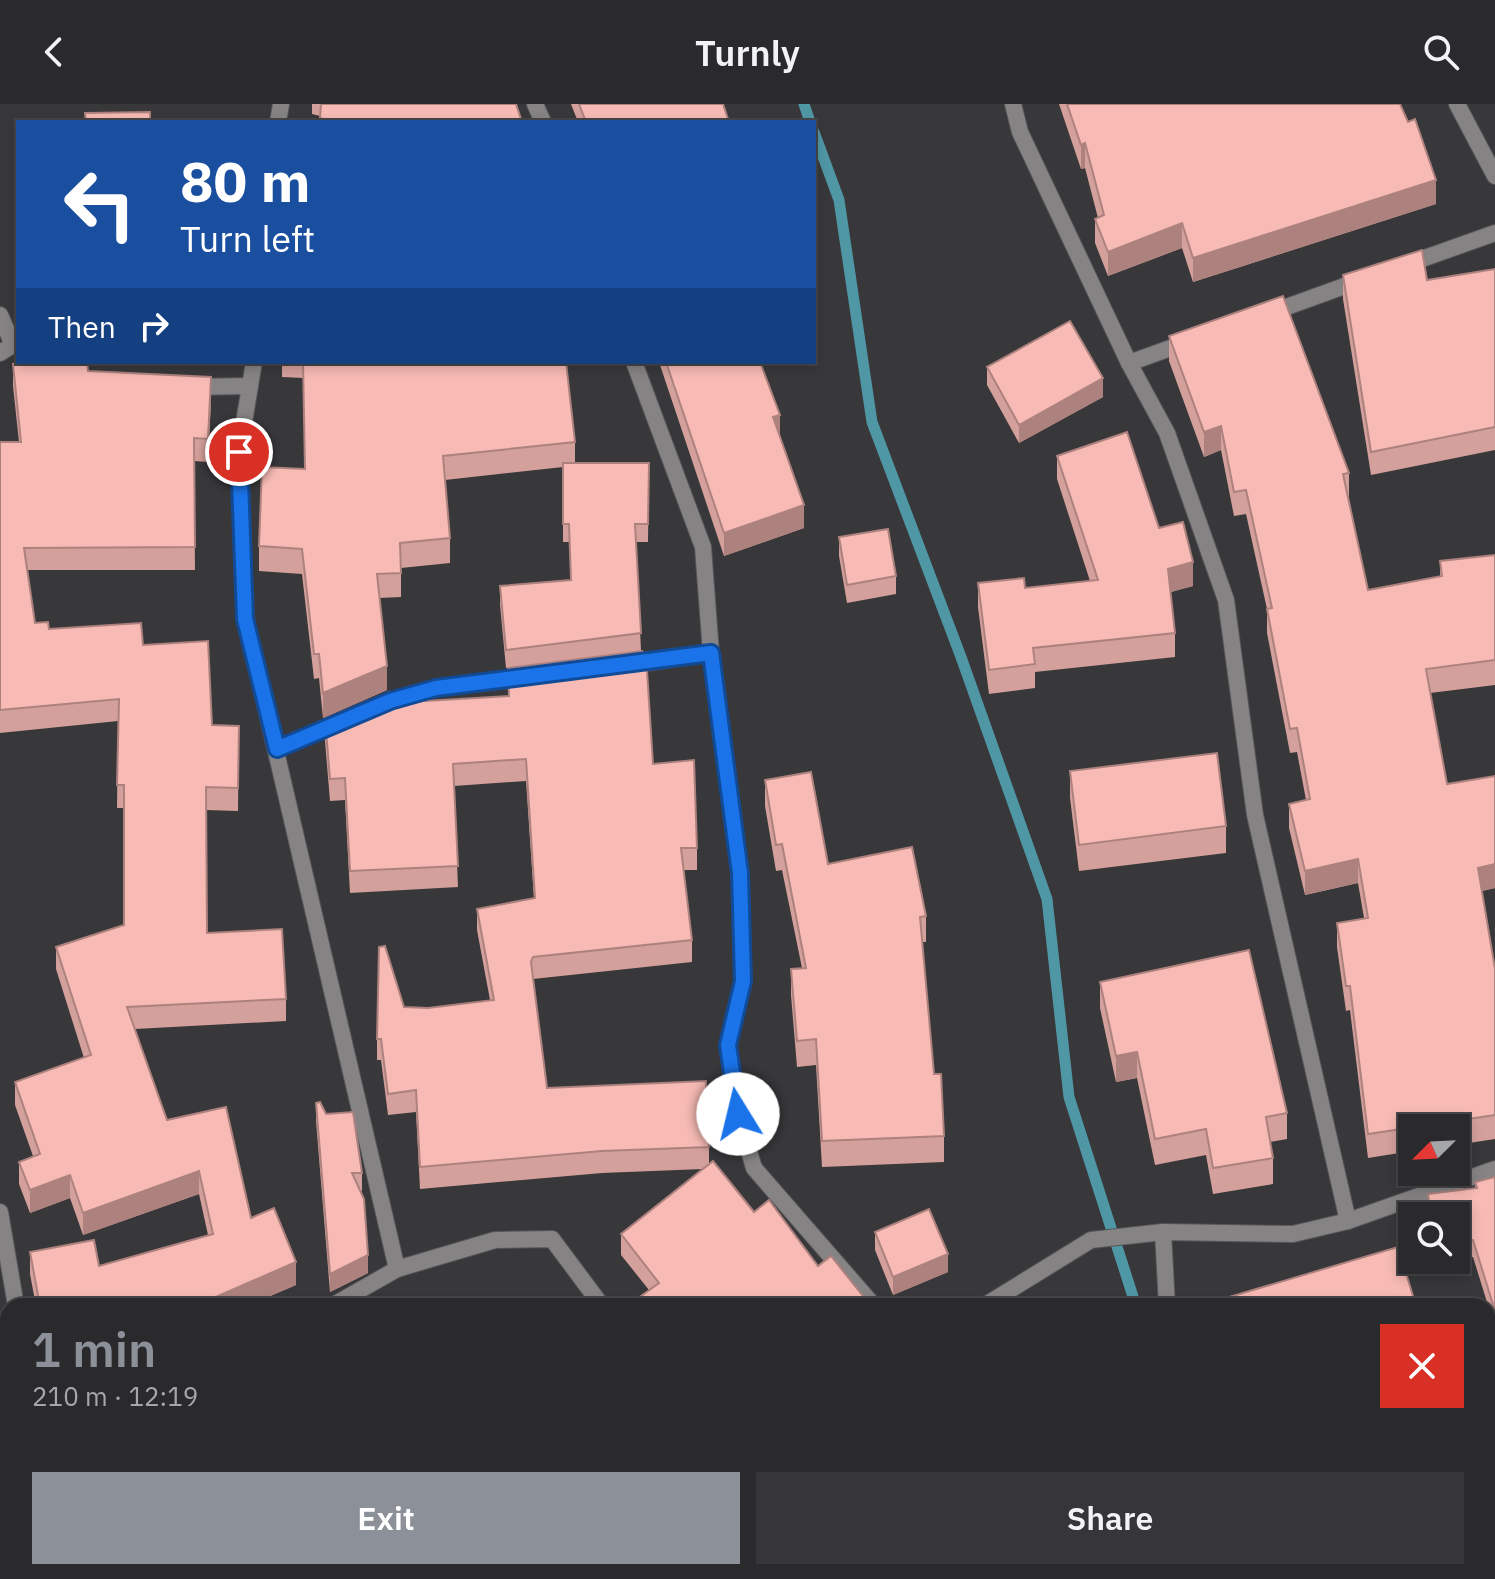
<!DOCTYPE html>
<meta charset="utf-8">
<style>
:root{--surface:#2a292c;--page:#363538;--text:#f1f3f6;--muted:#a5a6a9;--line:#464548;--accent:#8c9099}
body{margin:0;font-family:"IBM Plex Sans",sans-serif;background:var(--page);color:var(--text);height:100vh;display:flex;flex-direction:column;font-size:30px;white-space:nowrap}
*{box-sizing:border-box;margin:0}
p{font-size:26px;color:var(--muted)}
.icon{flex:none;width:44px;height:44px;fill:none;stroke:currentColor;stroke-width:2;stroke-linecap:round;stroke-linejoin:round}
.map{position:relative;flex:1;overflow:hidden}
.sheet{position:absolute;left:0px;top:1194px;width:1496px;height:282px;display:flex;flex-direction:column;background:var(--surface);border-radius:24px 24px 0 0;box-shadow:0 4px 12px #0003,0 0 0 2px var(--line)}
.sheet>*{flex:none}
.top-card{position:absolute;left:16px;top:16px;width:800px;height:244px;border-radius:0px;box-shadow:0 4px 12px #0003,0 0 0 2px var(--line);background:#1a4fa0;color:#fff;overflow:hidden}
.needle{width:52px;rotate:246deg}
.controls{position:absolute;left:1398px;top:1010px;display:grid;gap:16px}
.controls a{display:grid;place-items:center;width:72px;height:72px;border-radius:0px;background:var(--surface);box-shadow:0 4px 12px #0003,0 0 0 2px var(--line);font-size:40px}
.pin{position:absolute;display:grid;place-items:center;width:68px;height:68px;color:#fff;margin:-34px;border:4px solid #fff;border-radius:50%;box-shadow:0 2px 8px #0007}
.me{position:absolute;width:88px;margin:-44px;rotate:351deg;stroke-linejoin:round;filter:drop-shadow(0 0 6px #0008)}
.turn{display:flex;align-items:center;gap:28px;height:168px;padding:0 32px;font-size:36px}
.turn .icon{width:104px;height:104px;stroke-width:2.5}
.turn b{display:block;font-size:56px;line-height:68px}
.then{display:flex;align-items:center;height:76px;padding:0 32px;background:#0003;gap:16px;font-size:30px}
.round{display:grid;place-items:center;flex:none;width:84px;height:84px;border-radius:0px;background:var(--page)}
.overview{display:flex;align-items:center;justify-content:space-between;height:136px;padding:0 32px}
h1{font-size:48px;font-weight:600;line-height:60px;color:var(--accent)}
.cta{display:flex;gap:16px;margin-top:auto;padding:16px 32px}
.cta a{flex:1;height:92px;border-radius:0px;background:var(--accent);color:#fff;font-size:32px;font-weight:600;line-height:92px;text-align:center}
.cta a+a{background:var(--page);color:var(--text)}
header{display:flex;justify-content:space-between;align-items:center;height:104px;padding:0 32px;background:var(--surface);font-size:36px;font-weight:600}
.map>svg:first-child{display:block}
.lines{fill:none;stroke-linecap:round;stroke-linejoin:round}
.stream{stroke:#5097a6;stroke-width:11}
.street-casing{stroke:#565558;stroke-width:18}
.street{stroke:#858384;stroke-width:16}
.wall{fill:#d4a09b}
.shaded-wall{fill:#ad827e}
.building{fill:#f7bab4;stroke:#ad827e;stroke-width:2}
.route-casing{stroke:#114b97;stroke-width:20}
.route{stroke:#1a73e8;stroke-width:14}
</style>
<header><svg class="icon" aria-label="back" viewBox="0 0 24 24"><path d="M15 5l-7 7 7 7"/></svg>Turnly<svg class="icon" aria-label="search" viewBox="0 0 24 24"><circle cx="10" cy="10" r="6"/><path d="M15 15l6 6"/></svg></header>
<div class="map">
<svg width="1495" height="1475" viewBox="0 0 1495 1475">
<rect width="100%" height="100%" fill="#38373a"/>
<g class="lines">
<g class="stream">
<polyline points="804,0 810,18"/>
<polyline points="814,28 839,96 872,318 961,553 1047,795 1069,993 1136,1202"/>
<polyline points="1245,1468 1248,1475"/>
</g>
<g class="street-casing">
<g id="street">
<polyline points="535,0 543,18"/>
<polyline points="1013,0 1020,28 1129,259 1167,329 1226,496 1255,711 1348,1117"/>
<polyline points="1457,0 1495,72"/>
<polyline points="278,18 281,0"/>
<polyline points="1405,161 1495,129"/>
<polyline points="1270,209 1361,176"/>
<polyline points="0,211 13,241 0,249"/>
<polyline points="254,258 239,348 245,515 397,1165"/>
<polyline points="634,258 703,443 711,549 740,769 743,877 728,941 738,1010 754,1064 874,1202"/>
<polyline points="1129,259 1187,238"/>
<polyline points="189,283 250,282"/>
<polyline points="625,562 711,549"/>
<polyline points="370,605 436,584 527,574"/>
<polyline points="277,645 345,616"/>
<polyline points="0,1108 16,1202"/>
<polyline points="1163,1128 1167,1202"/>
<polyline points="332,1202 397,1165 495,1136 552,1135 602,1202"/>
<polyline points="984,1202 1091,1136 1163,1128 1293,1130 1348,1117 1495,1065"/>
<polyline points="0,1352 8,1349"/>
<polyline points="48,1468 50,1475"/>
<polyline points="258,1468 262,1475"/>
<polyline points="1256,1468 1259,1475"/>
<polyline points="660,1475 668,1468"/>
</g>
</g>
<use href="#street" class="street"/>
</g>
<g class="wall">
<polygon points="312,0 516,0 522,18 320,18 320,12 312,10"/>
<polygon points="571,0 723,0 729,18 578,18"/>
<polygon points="1059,0 1400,0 1436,100 1193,178 1182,144 1108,172 1095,139 1095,115 1098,114 1085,64 1081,65"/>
<polygon points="1495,165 1495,346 1371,371 1343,195 1343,171 1427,176"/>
<polygon points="1169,232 1349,369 1349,393 1348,393 1368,486 1440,472 1440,457 1495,451 1495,581 1430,589 1447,680 1495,672 1495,784 1482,787 1495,865 1495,1035 1456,1041 1456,1024 1412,1024 1412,1047 1368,1054 1350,906 1346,907 1337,843 1337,819 1364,814 1358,779 1305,791 1289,724 1289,700 1306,696 1297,648 1290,649 1267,529 1267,505 1246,410 1234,412 1221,346 1204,353 1169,257"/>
<polygon points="282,258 566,258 575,338 575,359 649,359 648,438 636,438 641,547 506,564 500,501 500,482 571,476 569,438 563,438 563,363 445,376 450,434 450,459 401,464 401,493 379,494 387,586 323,614 319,574 314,575 302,470 259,467 259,442 305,365 303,274 282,273"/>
<polygon points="659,258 760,258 804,424 724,452"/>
<polygon points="13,260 88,267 211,296 208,358 194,357 195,466 27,466 35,519 49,525 143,541 212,621 239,622 238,707 206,706 207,829 286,895 286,917 135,925 167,1016 251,1114 296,1181 247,1202 36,1202 30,1170 30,1148 99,1162 208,1131 199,1090 83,1131 70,1094 30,1109 19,1080 19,1058 33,1052 15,1001 15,978 84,954 56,865 56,843 124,821 124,704 117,704 118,617 0,629 0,338 19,338 13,282"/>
<polygon points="987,263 1103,293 1019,339 987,281"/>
<polygon points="1057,352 1159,424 1193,482 1170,488 1175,529 1175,553 1035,568 1035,584 989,590 978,503 978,479 1025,484 1090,477 1057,375"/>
<polygon points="839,433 896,472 896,490 847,499 839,452"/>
<polygon points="391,599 653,660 697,744 697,766 684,766 692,836 692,858 533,875 547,984 709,1043 709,1060 754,1108 818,1162 871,1202 637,1202 637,1195 649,1186 621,1151 621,1130 703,1065 602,1069 420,1085 416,1008 388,1011 381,956 377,956 377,935 404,903 428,904 490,896 477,826 477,805 534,795 526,677 454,682 458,783 350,789 345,696 330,697 325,637 325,615"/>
<polygon points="1070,667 1226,722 1226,749 1079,767 1070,694"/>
<polygon points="765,676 828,760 926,812 926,838 922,838 934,970 944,1032 944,1058 822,1063 816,961 797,963 791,891 791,865 802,864 782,766 776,767 765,702"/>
<polygon points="1100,878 1287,1009 1287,1035 1270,1038 1273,1054 1273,1080 1213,1090 1206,1051 1155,1061 1137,974 1116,978 1100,904"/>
<polygon points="316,999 326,1010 362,1069 362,1087 360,1087 368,1169 330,1188 316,1017"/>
<polygon points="1495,1073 1495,1224 1473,1153 1456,1155 1456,1112 1429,1112 1428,1107 1428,1090 1475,1084 1475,1078"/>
<polygon points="875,1128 948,1168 893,1191 875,1146"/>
<polygon points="0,1245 8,1277 8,1339 5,1339 0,1342"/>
<polygon points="181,1468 257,1468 260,1475 184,1475"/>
<polygon points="727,1468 1153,1468 1156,1475 839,1475 838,1472 838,1475 731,1475"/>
<polygon points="1308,1468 1488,1468 1495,1475 1309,1475"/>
</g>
<g class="shaded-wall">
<polygon points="1085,39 1085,64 1081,65 1081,41"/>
<polygon points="1436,76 1436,100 1193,178 1193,154"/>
<polygon points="1182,119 1182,144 1108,172 1108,148"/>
<polygon points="211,273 211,296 208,358 208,335"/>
<polygon points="1103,274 1103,293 1019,339 1019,321"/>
<polygon points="780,311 780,334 773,313"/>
<polygon points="1221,322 1221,346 1204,353 1204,328"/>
<polygon points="804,401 804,424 724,452 724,429"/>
<polygon points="1193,458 1193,482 1168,489 1168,465"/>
<polygon points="387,562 387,586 323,614 323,589"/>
<polygon points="1358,755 1358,779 1305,791 1305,767"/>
<polygon points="1495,760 1495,784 1478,788 1478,764"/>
<polygon points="1137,948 1137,974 1116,978 1116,952"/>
<polygon points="199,1067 199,1090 83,1131 83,1109"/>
<polygon points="70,1071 70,1094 30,1109 30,1086"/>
<polygon points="948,1150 948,1168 893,1191 893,1173"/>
<polygon points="368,1151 368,1169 330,1188 330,1170"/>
<polygon points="296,1158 296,1181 247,1202 202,1202 202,1199"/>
<polygon points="5,1317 5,1339 0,1342 0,1320"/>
<polygon points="838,1468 838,1475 826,1475"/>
<polygon points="936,1468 951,1468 951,1475 920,1475"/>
</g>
<g class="building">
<polygon points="321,0 516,0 522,18 334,18 320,14"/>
<polygon points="579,0 723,0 729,18 586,18"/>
<polygon points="1067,0 1400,0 1408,18 1415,15 1436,76 1193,154 1182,119 1108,148 1095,115 1104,111 1085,39 1081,41"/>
<polygon points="150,8 150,18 86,18 85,9"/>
<polygon points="1422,146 1427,176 1495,165 1495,323 1371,348 1343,171"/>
<polygon points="1283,192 1349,369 1343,370 1368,486 1442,472 1440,457 1495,451 1495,556 1426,565 1447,680 1495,672 1495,760 1478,764 1495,865 1495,1011 1368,1030 1350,882 1346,882 1337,819 1368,814 1358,755 1305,767 1289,700 1310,695 1297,624 1290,625 1267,505 1272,504 1246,386 1234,388 1221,322 1204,328 1169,232"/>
<polygon points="1070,217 1103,274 1019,321 987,263"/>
<polygon points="30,258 87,258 88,267 211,273 208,335 194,334 195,443 24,444 35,519 48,518 49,525 141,519 143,541 208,537 212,621 239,622 238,684 206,683 207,829 282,825 286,895 127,903 167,1016 226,1003 251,1114 274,1104 296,1158 202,1199 203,1202 40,1202 30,1148 94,1136 99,1162 213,1130 199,1067 83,1109 70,1071 30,1086 19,1058 40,1050 15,978 91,951 56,843 124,821 124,681 117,681 119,595 0,606 0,338 21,338 13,260"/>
<polygon points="303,258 566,258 575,338 443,352 450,434 400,439 401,469 377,470 387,562 323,589 319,550 314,550 302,445 259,442 262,363 305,365"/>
<polygon points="666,258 760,258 780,311 773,313 804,401 724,429"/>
<polygon points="1127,328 1159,424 1183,418 1193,458 1168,465 1175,529 1033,544 1035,560 989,566 978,479 1024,474 1025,484 1098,476 1057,352"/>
<polygon points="563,359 649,359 648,420 635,420 641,529 506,546 500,482 571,476 569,420 563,420"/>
<polygon points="888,425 896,472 847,481 839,433"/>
<polygon points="642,547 646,551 653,660 694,656 697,744 681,744 692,836 533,853 531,858 547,984 706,977 709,1043 602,1047 420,1063 416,986 388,990 381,935 377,935 379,843 385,842 404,903 428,904 494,896 477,805 535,794 526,655 453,660 458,762 350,767 345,674 330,675 325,615 389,588 391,599 509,592 508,564"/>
<polygon points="1217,649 1226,722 1079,741 1070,667"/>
<polygon points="811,668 828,760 912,743 926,812 920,813 934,970 941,970 944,1032 822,1037 816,935 797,937 791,865 806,864 782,740 776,741 765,676"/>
<polygon points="1249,846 1287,1009 1266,1013 1273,1054 1213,1064 1206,1025 1155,1035 1137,948 1116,952 1100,878"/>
<polygon points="320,998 326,1010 353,1008 362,1069 352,1069 364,1095 368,1151 330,1170 316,999"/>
<polygon points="713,1057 754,1108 769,1096 818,1162 831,1152 871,1202 642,1202 637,1195 659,1179 621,1130"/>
<polygon points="1495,1073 1495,1207 1473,1136 1456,1138 1456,1112 1431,1112 1428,1090 1477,1084 1475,1078"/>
<polygon points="929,1105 948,1150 893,1173 875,1128"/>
<polygon points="1398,1143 1416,1202 1199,1202"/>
<polygon points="0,1245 8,1277 8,1318 5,1317 0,1320"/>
<polygon points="1495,1327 1495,1475 1421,1475 1421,1473 1416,1475 1315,1475 1313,1468 1488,1468 1488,1329"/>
<polygon points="190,1468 257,1468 260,1475 193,1475"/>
<polygon points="295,1468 471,1468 474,1475 296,1475"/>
<polygon points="493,1468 577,1468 582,1475 479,1475"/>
<polygon points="737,1468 838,1468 826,1475 741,1475"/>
<polygon points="845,1468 936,1468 920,1475 848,1475"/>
<polygon points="954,1468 1153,1468 1156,1475 959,1475"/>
</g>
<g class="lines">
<g class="route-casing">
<polyline id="route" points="239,348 245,515 277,645 390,597 436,584 711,549 740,769 743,877 728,941 738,1010"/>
</g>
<use href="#route" class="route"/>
</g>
</svg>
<div class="controls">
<a><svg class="needle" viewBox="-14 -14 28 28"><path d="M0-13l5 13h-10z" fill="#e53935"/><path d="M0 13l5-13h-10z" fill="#a5a6a9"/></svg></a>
<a><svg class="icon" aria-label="search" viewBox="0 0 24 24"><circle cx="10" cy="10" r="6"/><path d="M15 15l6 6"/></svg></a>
</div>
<div class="pin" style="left:239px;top:348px;background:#d93025"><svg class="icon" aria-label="arrive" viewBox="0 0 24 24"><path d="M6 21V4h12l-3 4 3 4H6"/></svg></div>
<svg class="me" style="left:738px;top:1010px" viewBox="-20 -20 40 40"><circle r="19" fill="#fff"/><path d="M0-13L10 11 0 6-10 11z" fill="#1a73e8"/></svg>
<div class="top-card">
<div class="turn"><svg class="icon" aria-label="left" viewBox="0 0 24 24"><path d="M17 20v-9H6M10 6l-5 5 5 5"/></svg><div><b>80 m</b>Turn left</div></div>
<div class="then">Then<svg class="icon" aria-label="right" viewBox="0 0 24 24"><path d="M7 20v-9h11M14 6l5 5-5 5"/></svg></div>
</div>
<section class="sheet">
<div class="overview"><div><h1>1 min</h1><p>210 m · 12:19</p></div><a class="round" style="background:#d93025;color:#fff"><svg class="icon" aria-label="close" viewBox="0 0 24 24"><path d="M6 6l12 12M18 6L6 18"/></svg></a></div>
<div class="cta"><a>Exit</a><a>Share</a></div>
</section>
</div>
